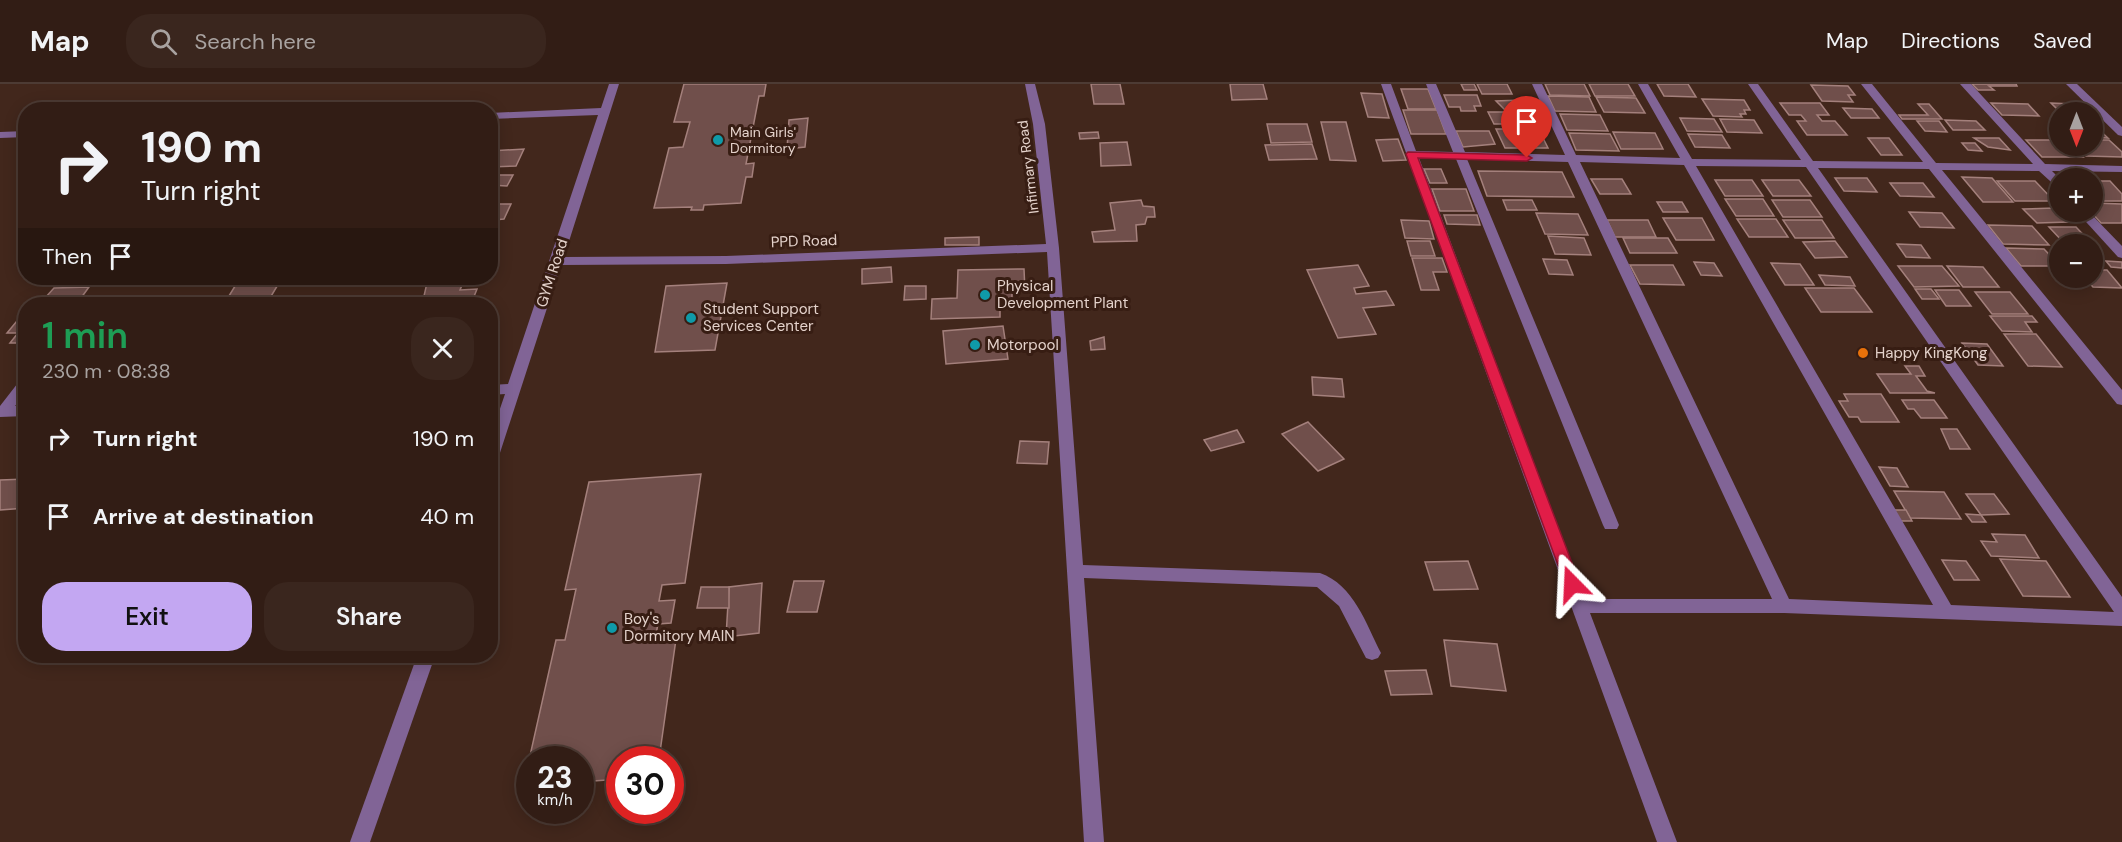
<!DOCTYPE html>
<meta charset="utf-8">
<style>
:root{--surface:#321d15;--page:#3a261e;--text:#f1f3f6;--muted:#a8a2a0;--line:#4d3b34;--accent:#c3a7f2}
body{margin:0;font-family:"DM Sans",sans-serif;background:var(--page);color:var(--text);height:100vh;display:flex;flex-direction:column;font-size:22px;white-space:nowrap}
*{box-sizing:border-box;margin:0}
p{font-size:20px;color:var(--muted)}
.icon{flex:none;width:33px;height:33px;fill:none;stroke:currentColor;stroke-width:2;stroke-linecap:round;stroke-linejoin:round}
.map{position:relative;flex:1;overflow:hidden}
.side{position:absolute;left:18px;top:213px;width:480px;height:366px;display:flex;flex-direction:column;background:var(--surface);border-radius:24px;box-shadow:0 3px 15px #0003,0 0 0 2px var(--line)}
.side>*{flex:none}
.banner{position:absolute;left:18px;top:18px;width:480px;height:183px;border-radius:24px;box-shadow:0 3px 15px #0003,0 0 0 2px var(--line);background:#321d15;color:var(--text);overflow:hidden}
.needle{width:39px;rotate:180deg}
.fabs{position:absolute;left:2049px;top:18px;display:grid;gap:12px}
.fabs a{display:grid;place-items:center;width:54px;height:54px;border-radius:50%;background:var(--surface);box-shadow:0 3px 15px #0003,0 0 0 2px var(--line);font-size:30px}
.speed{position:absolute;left:516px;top:662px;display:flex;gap:12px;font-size:30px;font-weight:700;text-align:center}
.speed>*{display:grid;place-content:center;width:78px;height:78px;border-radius:50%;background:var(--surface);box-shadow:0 3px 15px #0003,0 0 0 2px var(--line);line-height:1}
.speed small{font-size:15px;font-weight:400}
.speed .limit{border:9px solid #d22;background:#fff;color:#111}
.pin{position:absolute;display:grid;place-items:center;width:51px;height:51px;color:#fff;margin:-62px -26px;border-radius:50% 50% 50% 0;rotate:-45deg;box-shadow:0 0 6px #0007}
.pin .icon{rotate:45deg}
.me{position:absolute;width:66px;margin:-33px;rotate:339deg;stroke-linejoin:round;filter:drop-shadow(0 0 4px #0008)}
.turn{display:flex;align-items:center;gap:21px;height:126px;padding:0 24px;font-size:27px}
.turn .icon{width:78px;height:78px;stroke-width:2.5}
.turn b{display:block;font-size:42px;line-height:51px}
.then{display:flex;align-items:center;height:57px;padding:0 24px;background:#0003;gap:12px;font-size:22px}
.round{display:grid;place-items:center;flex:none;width:63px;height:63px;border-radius:24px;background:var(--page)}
.summary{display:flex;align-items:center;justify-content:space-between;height:102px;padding:0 24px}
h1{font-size:36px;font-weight:600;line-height:45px;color:#1e9e55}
.cta{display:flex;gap:12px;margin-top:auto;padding:12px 24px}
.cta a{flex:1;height:69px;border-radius:24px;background:var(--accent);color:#111;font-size:24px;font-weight:600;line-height:69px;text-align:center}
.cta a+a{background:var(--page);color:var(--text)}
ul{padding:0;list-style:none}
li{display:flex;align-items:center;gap:18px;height:78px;padding:0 24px}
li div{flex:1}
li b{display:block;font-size:22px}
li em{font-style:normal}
header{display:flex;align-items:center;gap:36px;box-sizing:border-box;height:84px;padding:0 30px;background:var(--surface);border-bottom:2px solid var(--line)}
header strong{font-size:28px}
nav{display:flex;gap:33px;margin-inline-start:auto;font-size:21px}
.search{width:420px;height:54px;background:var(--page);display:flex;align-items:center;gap:15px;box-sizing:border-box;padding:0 21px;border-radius:24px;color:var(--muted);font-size:22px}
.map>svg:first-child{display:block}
.building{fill:#704f4b;stroke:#a4807c;stroke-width:1.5}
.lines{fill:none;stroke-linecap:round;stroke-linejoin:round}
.minor{fill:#816496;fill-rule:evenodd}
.route{fill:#e11d48;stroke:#92132f;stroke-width:1.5}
.culture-dot{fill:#0f9aa8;stroke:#371d13;stroke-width:2}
.food-dot{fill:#e8710a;stroke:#371d13;stroke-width:2}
.labels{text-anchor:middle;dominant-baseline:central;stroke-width:6;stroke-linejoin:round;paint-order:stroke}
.far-poi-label{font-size:14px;fill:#e4d2cb;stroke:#371d13;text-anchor:start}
.far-street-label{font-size:14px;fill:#e4d2cb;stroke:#371d13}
.street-label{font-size:15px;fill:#e4d2cb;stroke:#371d13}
.poi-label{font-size:15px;fill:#e4d2cb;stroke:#371d13;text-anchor:start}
</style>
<header>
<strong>Map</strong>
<div class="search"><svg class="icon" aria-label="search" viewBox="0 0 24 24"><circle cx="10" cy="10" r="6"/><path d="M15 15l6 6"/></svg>Search here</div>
<nav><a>Map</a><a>Directions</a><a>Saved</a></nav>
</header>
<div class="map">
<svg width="2122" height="758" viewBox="0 0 2122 758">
<rect width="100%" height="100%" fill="#42271c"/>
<g class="building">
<polygon points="684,0 766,0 764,12 759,12 746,80 754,79 752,93 746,93 741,119 704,121 703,126 691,126 692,123 654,124 669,64 683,63 690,38 674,38"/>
<polygon points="1091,0 1120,0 1124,20 1094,20"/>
<polygon points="1230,0 1263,0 1267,15 1232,16"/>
<polygon points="1461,0 1474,0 1477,6 1464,6"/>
<polygon points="1477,0 1507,0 1512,10 1482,10"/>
<polygon points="1545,0 1584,0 1590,12 1550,11"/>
<polygon points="1589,0 1628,0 1635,12 1595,12"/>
<polygon points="1657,0 1688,0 1696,13 1664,12"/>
<polygon points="1972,0 2016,0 2017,2 1989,2 1994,6 1978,6"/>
<polygon points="1811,1 1848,2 1855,11 1848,11 1853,18 1822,17"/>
<polygon points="1401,5 1428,5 1436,25 1408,25"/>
<polygon points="1361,9 1382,10 1389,34 1368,33"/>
<polygon points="1444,11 1477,11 1481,22 1474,22 1476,27 1461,27 1460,23 1449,23"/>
<polygon points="1548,12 1589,13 1596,28 1555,27"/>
<polygon points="1596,13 1636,14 1645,29 1604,28"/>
<polygon points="1702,15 1744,16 1750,26 1744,26 1746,30 1740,30 1742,33 1713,32"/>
<polygon points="1522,16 1526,23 1521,23 1524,28 1507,28 1496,17"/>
<polygon points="1780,19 1820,19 1829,31 1817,31 1822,37 1835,37 1847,51 1807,51 1797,37 1806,37 1801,31 1789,31"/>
<polygon points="1991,19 2028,20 2039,32 2002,31"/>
<polygon points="2051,19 2073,20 2082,28 2060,28"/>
<polygon points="1918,20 1929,20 1942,35 1902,35 1899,31 1928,31"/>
<polygon points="1843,24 1872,25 1879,34 1851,34"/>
<polygon points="1403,26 1437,26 1446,50 1411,50"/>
<polygon points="1488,28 1531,28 1537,40 1494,40"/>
<polygon points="1560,30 1600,31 1608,47 1567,46"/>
<polygon points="808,34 805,63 787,65 789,36"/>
<polygon points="1680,34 1714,35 1722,48 1687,47"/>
<polygon points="1720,35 1754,36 1762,49 1727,48"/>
<polygon points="1945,36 1976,37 1985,46 1953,46"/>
<polygon points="1917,37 1939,37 1947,48 1925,47"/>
<polygon points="1321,38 1346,38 1356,77 1330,76"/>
<polygon points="2092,39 2108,54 2092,53"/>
<polygon points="1267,40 1307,40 1312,58 1271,59"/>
<polygon points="1496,45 1524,45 1528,54 1543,54 1548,64 1505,64"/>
<polygon points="1456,47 1489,47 1495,60 1463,63"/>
<polygon points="1098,48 1099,54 1080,55 1079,49"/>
<polygon points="1613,48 1655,49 1663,65 1621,65"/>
<polygon points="1569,49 1610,50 1619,67 1576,66"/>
<polygon points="1688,50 1722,51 1730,64 1695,63"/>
<polygon points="1868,54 1889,54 1902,71 1881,71"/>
<polygon points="1974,54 1999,54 2010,66 1988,63"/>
<polygon points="1398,55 1406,76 1383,77 1376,56"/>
<polygon points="2026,56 2060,56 2060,62 2071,62 2083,73 2042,73"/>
<polygon points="2092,56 2109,56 2122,68 2122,73 2086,72 2075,62 2092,62"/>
<polygon points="1127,58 1131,81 1101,82 1100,59"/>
<polygon points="1962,59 1975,59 1982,67 1968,66"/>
<polygon points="1312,60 1317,75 1269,76 1265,61"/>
<polygon points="524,65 516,82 490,83 490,67"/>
<polygon points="1424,85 1441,85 1447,99 1430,99"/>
<polygon points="1478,87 1562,88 1574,113 1487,112"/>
<polygon points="493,91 513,91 507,102 490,101"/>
<polygon points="1962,93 1992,94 2013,118 1983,118"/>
<polygon points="1835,94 1867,94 1877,108 1844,107"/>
<polygon points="1591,95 1622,95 1631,110 1600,110"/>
<polygon points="1715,96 1752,96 1763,112 1725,112"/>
<polygon points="1762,96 1799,96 1811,112 1773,112"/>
<polygon points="1997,97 2035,97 2054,117 2015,117"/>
<polygon points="2092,97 2110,97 2122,110 2122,117 2092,117"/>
<polygon points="1890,99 1923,99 1934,113 1900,112"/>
<polygon points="1432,105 1466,105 1474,127 1440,127"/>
<polygon points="1725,115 1763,115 1774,132 1736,132"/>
<polygon points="1141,116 1143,122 1154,123 1155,133 1147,133 1145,140 1136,141 1137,157 1094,158 1092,148 1115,146 1110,119"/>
<polygon points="1503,116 1532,116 1537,126 1507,126"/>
<polygon points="1772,116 1810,116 1822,133 1783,133"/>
<polygon points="1657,118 1682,118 1688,128 1663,128"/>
<polygon points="2092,119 2122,120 2122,139 2101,139 2091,128"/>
<polygon points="490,120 511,120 504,135 493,136 490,140"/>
<polygon points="2054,124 2068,138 2037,139 2023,125"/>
<polygon points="1909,128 1942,129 1954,144 1920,143"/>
<polygon points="1536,129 1578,130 1588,151 1545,150"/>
<polygon points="1444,131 1477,131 1480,141 1447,140"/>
<polygon points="1663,134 1702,134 1714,156 1676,156"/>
<polygon points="1737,135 1776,135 1788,153 1749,153"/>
<polygon points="1401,136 1429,137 1434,155 1405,154"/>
<polygon points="1607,136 1648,136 1656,153 1615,153"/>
<polygon points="1783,136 1822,136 1834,154 1795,154"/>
<polygon points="1988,141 2032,142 2049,161 2003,160"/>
<polygon points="2049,143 2076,143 2092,160 2065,160"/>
<polygon points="1548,152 1584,154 1591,171 1555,170"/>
<polygon points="979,153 979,161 945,161 945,154"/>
<polygon points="1623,154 1668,154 1677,169 1630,169"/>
<polygon points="1407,157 1430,157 1435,172 1411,172"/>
<polygon points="1835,157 1847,173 1815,174 1803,158"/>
<polygon points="1897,160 1921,161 1930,174 1906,173"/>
<polygon points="2006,164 2044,165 2060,182 2021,182"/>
<polygon points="1412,174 1442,174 1447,188 1433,188 1439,206 1421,206"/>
<polygon points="1543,175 1567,176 1573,191 1549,190"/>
<polygon points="2106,177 2122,178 2122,184 2111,183"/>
<polygon points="1694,178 1714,179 1722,192 1701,191"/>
<polygon points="1771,179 1800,180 1814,201 1785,201"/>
<polygon points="1358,181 1369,202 1354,204 1356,210 1386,207 1394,221 1363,224 1376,250 1338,254 1307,186"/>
<polygon points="1630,181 1673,181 1684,201 1640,200"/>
<polygon points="1898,182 1942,182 1959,202 1914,203"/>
<polygon points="1947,182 1983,183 1999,203 1963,203"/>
<polygon points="891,183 892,198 862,200 862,185"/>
<polygon points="1024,185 1025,207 1012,208 1012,216 1000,216 1000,233 931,235 932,215 957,214 958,186"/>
<polygon points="2092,186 2107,186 2122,204 2093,203 2085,194 2092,194"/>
<polygon points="1819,191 1850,193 1855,202 1825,201"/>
<polygon points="240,194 282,194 267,219 224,220"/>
<polygon points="417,194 465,194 460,206 477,205 471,220 431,220 434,212 424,212 427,199 416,198"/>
<polygon points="727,199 715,266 655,268 666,202"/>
<polygon points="905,202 926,202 926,215 904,216"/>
<polygon points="89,203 81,214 150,212 144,220 30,220 35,215 45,214 54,204"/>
<polygon points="1805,204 1854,204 1872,228 1821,228"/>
<polygon points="1915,205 1931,205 1939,215 1922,215"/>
<polygon points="1935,206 1959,206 1971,222 1946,222"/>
<polygon points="1975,208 2010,208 2028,230 1992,230"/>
<polygon points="26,226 26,259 10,259 18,249 7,249"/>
<polygon points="1990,232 2032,232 2037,238 2025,238 2032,248 2002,247"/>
<polygon points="1003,242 1008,275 946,280 943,247"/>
<polygon points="2004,250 2036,250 2062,283 2028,282"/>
<polygon points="1104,253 1105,265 1091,266 1090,257"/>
<polygon points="1962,259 1987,260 2003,282 1978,281"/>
<polygon points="1905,282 1919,282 1925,292 1916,292 1927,307 1935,309 1890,309 1877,290 1911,290"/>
<polygon points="1312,293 1342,295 1344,313 1313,311"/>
<polygon points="1844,310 1881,310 1899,338 1861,338 1858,333 1849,333 1839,317 1848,317"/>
<polygon points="1902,316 1934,316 1947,334 1921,334 1914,325 1908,325"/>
<polygon points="1308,338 1344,375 1318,387 1282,350"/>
<polygon points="1941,345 1957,345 1970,365 1950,365"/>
<polygon points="1237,346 1244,358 1211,367 1204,356"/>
<polygon points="1020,357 1049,358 1047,380 1017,379"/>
<polygon points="1879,383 1897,384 1908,403 1890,402"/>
<polygon points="701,390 685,499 662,501 659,517 675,516 671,539 658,540 656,550 677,548 659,675 620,675 620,695 580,698 580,675 530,675 530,702 523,703 556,556 565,556 576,505 565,506 589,398"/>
<polygon points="26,395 26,424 0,426 0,396"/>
<polygon points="1894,407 1944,408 1961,435 1910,434"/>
<polygon points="1966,410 1994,410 2009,430 1981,431"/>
<polygon points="1892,426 1906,426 1912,437 1898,437"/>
<polygon points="1966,430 1981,431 1986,438 1972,438"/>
<polygon points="1992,450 2025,451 2039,474 1991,472 1981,457 1997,458"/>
<polygon points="2000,475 2046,477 2070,513 2023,512"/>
<polygon points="1942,476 1966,477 1979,496 1954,496"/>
<polygon points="1468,477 1478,505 1434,506 1425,478"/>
<polygon points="794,497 824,497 817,528 787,528"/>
<polygon points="762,499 759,549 726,553 729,503"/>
<polygon points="701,503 729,503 729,524 697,524"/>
<polygon points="1444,556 1497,560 1506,607 1451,602"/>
<polygon points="1426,586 1432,610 1391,611 1385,587"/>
</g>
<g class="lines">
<g class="minor">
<path d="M609,0H619L564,173L726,172L1046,160L1033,40L1025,0H1035L1045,40L1059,164L1083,481L1320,489C1354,501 1366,540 1381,569L1378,574L1372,576L1366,574L1339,522L1317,503L1084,494L1104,758H1084L1047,168L726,180L561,181L497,378L490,383V354L505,310L490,311V301L508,300L598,31L490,35V29L601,24Z"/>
<path d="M1381,0H1391L1416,67L1453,68L1426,0H1436L1465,68L1565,71L1532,0H1542L1576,71L1680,74L1638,0H1648L1692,75L1801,76L1748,0H1758L1813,77L1923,78L1861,0H1872L1936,79L2033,80L1960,0H1971L2045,80L2122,82V88L2052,87L2060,95V106L2039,87L1942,86L2122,306V321L2117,320L1929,85L1818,84L2122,513V542L1784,529H1590L1677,758H1657ZM1419,74L1456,75L1603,441L1605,445H1617L1619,441L1467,75L1568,78L1772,515H1585ZM1580,78L1684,81L1933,521L1789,515ZM1696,82L1806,83L2114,528L1951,521Z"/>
<polygon points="2066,0 2077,0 2122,43 2122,52 2118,51"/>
<polygon points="26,47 26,53 0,54 0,48"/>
<polygon points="2077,128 2089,128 2122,162 2122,174 2118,173"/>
<polygon points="26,293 26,309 15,322 26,322 26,332 0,333 0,322 21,295"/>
<polygon points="417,572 435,572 370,758 350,758"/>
</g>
</g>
<polygon class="route" points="1408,68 1527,71 1532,74 1527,77 1418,74 1580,500 1577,504 1567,504 1565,500 1406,70"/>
<g class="culture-dot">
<circle cx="718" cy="56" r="6"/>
<circle cx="985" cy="211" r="6"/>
<circle cx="691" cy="234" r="6"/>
<circle cx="975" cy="261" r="6"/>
<circle cx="612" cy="544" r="6"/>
</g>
<circle class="food-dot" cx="1863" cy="269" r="6"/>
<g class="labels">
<g class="far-poi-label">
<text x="730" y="48">Main Girls'<tspan x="730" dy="16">Dormitory</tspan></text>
</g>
<g class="far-street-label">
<text transform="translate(1028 83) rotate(-97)">Infirmary Road</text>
</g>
<g class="street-label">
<text transform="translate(804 157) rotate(-2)">PPD Road</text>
<text transform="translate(552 189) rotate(-72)">GYM Road</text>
</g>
<g class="poi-label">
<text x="997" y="202">Physical<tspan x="997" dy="17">Development Plant</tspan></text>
<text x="703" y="225">Student Support<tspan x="703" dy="17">Services Center</tspan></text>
<text x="987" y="261">Motorpool</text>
<text x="1875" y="269">Happy KingKong</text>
<text x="624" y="535">Boy's<tspan x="624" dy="17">Dormitory MAIN</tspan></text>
</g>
</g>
</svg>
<div class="fabs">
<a><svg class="needle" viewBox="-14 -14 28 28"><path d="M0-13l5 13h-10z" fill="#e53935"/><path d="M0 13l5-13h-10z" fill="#a8a2a0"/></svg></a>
<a>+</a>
<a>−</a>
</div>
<div class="speed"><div>23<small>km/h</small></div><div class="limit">30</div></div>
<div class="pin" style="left:1527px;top:74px;background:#d93025"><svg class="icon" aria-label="arrive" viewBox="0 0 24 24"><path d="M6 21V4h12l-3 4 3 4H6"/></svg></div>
<svg class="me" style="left:1572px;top:500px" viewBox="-20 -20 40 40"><path d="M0-17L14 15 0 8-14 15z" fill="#e11d48" stroke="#fff" stroke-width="4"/></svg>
<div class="banner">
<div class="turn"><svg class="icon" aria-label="right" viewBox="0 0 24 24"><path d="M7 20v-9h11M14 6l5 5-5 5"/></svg><div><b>190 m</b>Turn right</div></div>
<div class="then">Then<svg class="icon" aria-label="arrive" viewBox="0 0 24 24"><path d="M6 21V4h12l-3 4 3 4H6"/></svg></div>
</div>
<section class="side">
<div class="summary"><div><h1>1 min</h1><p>230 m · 08:38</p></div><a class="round"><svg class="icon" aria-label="close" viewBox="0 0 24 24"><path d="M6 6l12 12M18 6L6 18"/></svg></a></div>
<ul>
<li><svg class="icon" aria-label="right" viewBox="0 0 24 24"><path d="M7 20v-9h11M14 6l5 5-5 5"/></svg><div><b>Turn right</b></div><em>190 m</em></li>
<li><svg class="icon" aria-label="arrive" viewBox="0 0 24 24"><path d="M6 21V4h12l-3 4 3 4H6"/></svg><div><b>Arrive at destination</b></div><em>40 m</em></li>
</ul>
<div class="cta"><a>Exit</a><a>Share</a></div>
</section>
</div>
